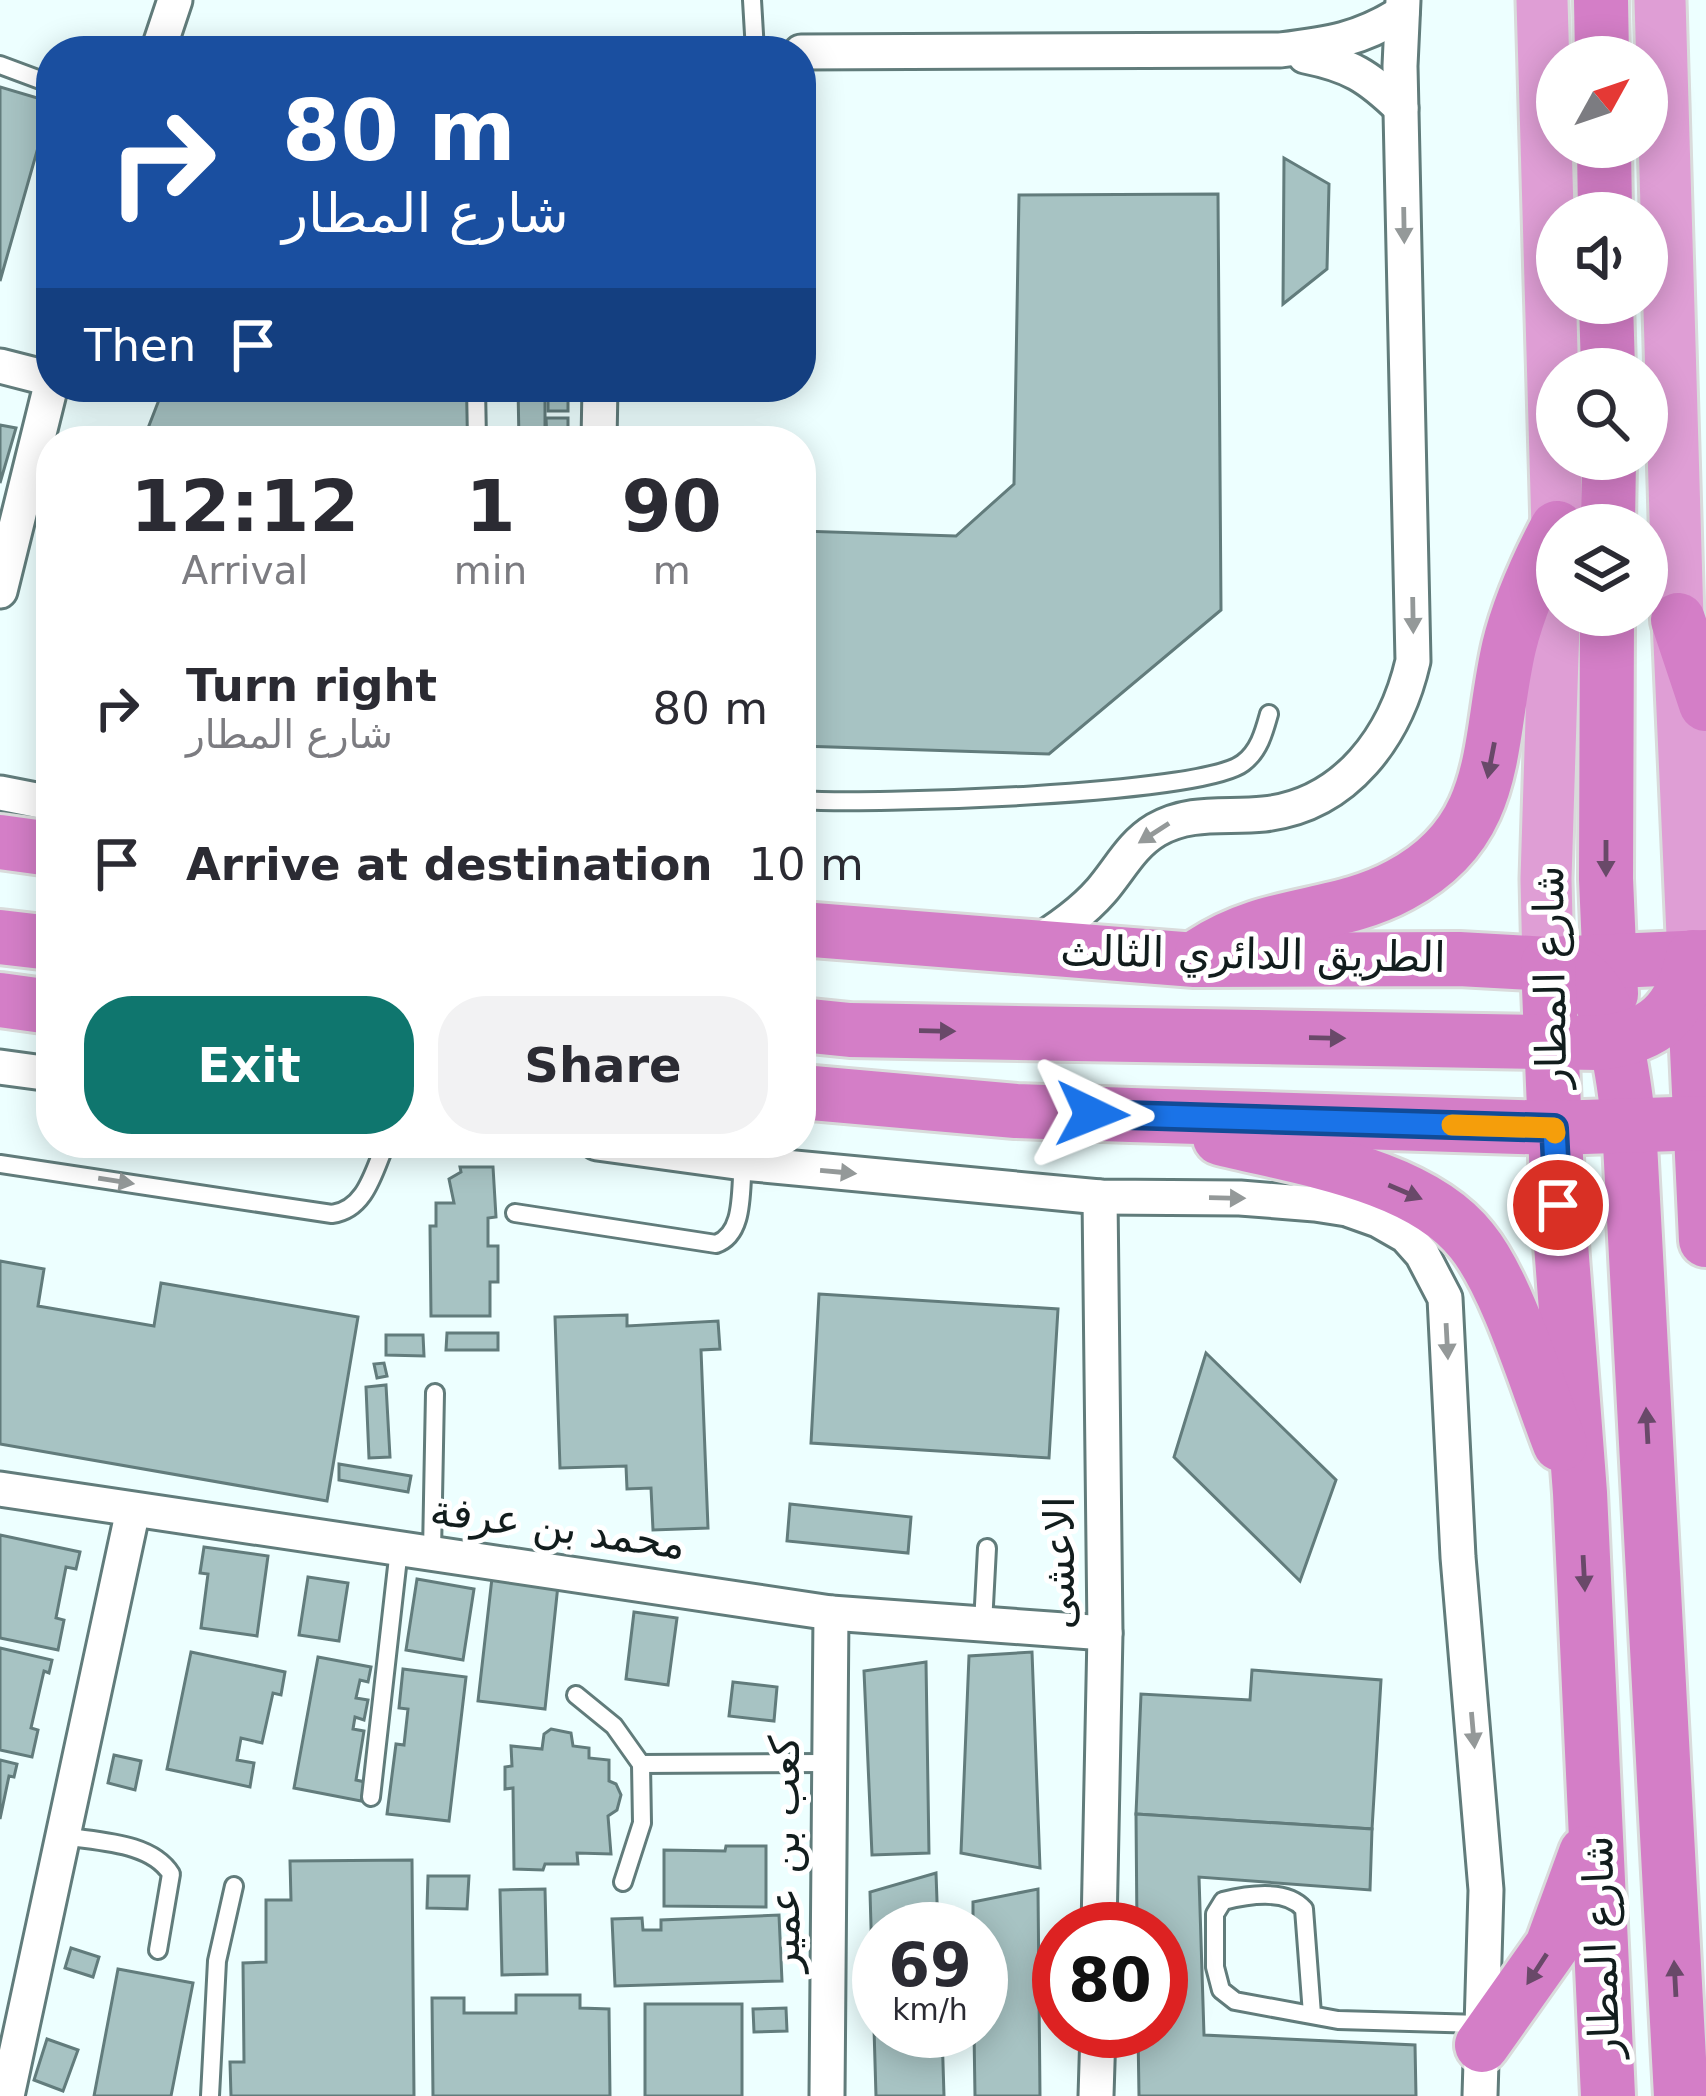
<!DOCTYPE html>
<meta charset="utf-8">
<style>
:root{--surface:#fff;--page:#f2f2f3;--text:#2b2b33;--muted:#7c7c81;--accent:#0f766e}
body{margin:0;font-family:"DejaVu Sans","Noto Sans Arabic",sans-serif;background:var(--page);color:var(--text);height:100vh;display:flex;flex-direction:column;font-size:45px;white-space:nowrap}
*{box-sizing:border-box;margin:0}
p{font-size:39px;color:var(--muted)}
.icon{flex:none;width:66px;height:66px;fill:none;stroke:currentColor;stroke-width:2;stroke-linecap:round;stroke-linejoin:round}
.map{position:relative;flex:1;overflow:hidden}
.drawer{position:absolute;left:36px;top:426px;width:780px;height:732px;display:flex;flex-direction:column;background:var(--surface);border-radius:48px;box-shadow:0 6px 30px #0003}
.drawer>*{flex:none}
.hud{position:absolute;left:36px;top:36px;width:780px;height:366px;border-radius:48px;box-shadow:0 6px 30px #0003;background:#1a4fa0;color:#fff;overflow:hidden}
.needle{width:78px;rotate:50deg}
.fabs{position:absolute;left:1536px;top:36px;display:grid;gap:24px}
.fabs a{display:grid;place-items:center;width:132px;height:132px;border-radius:50%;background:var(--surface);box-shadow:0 6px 30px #0003;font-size:60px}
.speed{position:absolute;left:852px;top:1902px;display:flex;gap:24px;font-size:60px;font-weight:700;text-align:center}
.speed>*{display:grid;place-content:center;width:156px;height:156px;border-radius:50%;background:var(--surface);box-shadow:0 6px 30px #0003;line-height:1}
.speed small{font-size:30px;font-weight:400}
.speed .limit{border:18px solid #d22;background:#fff;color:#111}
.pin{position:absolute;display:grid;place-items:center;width:102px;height:102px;color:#fff;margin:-51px;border:6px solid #fff;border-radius:50%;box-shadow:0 3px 12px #0007}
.me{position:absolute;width:132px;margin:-66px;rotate:92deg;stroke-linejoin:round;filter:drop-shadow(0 0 9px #0008)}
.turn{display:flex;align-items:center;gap:42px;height:252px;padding:0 48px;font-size:54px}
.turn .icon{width:156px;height:156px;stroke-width:2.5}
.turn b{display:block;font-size:84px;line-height:102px}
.then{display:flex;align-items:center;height:114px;padding:0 48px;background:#0003;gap:24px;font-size:45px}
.eta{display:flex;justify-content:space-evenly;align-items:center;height:204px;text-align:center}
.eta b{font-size:72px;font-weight:600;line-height:84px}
.action{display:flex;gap:24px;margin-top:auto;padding:24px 48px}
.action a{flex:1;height:138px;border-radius:48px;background:var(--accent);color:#fff;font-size:48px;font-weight:600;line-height:138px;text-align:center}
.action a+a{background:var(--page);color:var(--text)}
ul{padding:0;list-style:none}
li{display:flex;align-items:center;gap:36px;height:156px;padding:0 48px}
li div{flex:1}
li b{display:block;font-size:45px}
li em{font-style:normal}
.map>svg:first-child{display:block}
.building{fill:#a7c3c3;stroke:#627c7c;stroke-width:3}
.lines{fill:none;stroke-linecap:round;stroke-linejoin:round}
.service-casing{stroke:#617c7b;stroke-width:22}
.minor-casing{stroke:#617c7b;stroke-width:39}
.primary-casing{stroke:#d9dbdb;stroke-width:57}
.trunk-casing{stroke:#d9dbdb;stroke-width:60}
.service{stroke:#fff;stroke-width:16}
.minor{stroke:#fff;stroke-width:33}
.primary{stroke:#df9ed5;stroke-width:51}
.trunk{stroke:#d47ec7;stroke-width:54}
.oneway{fill:#949999}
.oneway2{fill:#694969}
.route-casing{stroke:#114b97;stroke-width:30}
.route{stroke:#1a73e8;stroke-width:21}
.slow{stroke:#f59e0b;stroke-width:21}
.labels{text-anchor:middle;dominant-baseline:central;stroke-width:10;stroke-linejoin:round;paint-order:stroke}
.street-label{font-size:42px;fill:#121d1d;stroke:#fff}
</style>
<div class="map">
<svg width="1706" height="2096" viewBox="0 0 1706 2096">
<rect width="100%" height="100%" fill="#edffff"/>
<g class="building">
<polygon points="0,87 51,102 0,281"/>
<polygon points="1284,158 1329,184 1327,269 1283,304"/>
<polygon points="1218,194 1221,610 1049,754 801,746 801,531 956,536 1014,484 1019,195"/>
<polygon points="164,387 473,387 472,441 143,441"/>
<polygon points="518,387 545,387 545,441 519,441"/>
<rect x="548" y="387" width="20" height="24"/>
<polygon points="546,418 568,418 568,441 547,441"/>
<polygon points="0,425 16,428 0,483"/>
<polygon points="460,1167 493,1167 496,1217 488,1218 488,1246 498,1246 498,1282 490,1282 490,1316 431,1316 430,1226 436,1226 436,1203 454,1203 449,1179 461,1172"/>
<polygon points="0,1261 44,1269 38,1306 154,1326 161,1283 358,1317 327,1501 0,1444"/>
<polygon points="819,1294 1058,1309 1049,1458 811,1443"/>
<polygon points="627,1315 627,1326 718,1321 720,1349 701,1350 708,1528 653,1530 651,1488 627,1489 626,1466 560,1468 555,1317"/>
<polygon points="447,1333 498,1333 498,1350 446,1350"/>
<polygon points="386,1335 423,1335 424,1356 386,1355"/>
<polygon points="1206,1353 1336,1480 1300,1581 1174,1457"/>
<polygon points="384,1363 387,1376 377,1378 374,1364"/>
<polygon points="386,1385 390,1457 369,1458 366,1387"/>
<polygon points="339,1464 411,1476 408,1492 339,1480"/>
<polygon points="790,1504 911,1517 908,1553 787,1541"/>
<polygon points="0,1535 80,1552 76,1569 66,1567 56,1618 64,1620 58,1650 0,1638"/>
<polygon points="204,1547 268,1556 257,1636 201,1628 208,1574 200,1573"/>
<polygon points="308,1577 348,1583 339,1641 299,1635"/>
<polygon points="492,1578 558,1585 545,1709 478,1701"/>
<polygon points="417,1579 474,1589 463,1660 406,1650"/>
<polygon points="634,1612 677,1618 668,1685 626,1679"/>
<polygon points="0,1648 52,1660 49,1673 44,1671 31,1728 38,1730 32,1757 0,1750"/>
<polygon points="191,1652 285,1672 281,1695 273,1693 262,1743 241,1738 237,1760 254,1763 250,1787 167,1769"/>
<polygon points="1032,1652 1040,1868 961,1853 969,1656"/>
<polygon points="318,1657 371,1667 368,1682 360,1680 356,1698 368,1700 364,1720 355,1717 353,1729 364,1731 356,1780 365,1782 361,1801 294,1788"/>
<polygon points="926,1662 929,1853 872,1855 864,1671"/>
<polygon points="403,1669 466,1677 449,1821 387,1814 396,1744 404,1745 408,1709 399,1708"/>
<polygon points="1252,1670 1381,1680 1372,1829 1136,1814 1141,1694 1250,1700"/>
<polygon points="733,1682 777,1687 774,1721 729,1716"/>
<polygon points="551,1729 571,1733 573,1746 589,1748 589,1758 609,1760 609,1781 616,1784 621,1795 617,1810 608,1816 611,1854 577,1853 578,1864 545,1864 543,1870 514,1869 513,1788 505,1789 505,1767 512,1766 511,1746 542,1749 544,1734"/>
<polygon points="114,1755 141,1761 135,1790 108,1783"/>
<polygon points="0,1760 17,1764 14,1777 9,1776 0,1819"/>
<polygon points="1136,1814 1372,1829 1370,1890 1199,1877 1204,2035 1415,2045 1416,2096 1139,2096 1138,2031 1161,2031 1161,1929 1137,1929"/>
<polygon points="726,1846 766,1846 766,1907 664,1906 664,1850 725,1851"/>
<polygon points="412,1860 414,2096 231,2096 230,2062 244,2062 243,1963 266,1962 266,1900 291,1900 290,1861"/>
<polygon points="936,1873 938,1929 879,1929 879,2031 942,2031 944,2096 876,2096 870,1892"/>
<polygon points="428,1876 469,1876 467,1909 427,1908"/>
<polygon points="545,1889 547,1974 502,1975 500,1890"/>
<polygon points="1038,1889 1040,2096 975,2096 974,2031 981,2031 981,1929 973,1929 973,1902"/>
<polygon points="779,1915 782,1981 615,1986 612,1919 642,1918 643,1930 661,1930 661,1920"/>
<polygon points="71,1948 99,1957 93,1977 65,1968"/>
<polygon points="118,1969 193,1983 171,2096 94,2096"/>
<polygon points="516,1995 580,1995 580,2008 609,2009 610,2096 433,2096 432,1998 464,1998 464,2013 516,2013"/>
<rect x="645" y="2004" width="97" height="92"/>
<polygon points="786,2008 787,2031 754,2032 753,2009"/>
<polygon points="47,2039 78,2050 63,2091 34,2080"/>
</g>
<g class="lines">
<g class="service-casing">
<g id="service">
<polyline points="752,0 755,51"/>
<polyline points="0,65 51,84"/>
<polyline points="476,387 477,441"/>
<path d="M801,800C866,805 1202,795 1243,763C1259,751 1264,732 1269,714"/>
<path d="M0,1164L332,1214C366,1210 374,1170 386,1143"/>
<path d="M515,1213L716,1244C745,1234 740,1190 743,1163"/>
<polyline points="432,1552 435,1393"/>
<polyline points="983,1624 987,1548"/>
<polyline points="576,1695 614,1726 641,1764 830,1763"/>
<polyline points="371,1797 399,1549"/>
<path d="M63,1836C99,1842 151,1842 171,1874L158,1950"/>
<polyline points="623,1882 642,1823 641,1764"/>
<path d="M1312,2014L1304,1909C1286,1888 1247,1895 1223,1901L1215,1914V1967L1221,1990L1235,2001L1338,2020L1481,2024"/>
<polyline points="210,2096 217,1961 234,1886"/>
</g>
</g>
<g class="minor-casing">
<g id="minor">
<polyline points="158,51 175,0"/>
<path d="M801,52L1280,50C1329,44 1359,40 1402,13"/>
<path d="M1305,56C1350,65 1368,76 1401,108"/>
<polyline points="0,366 51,379"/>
<polyline points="599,441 600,387"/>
<polyline points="0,591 51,385"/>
<polyline points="0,793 51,803"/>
<path d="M1029,947C1056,931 1081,914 1101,891C1120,869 1131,845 1156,830C1191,810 1226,818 1264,814C1347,805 1396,735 1413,661L1400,66L1403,0"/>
<polyline points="0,1067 51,1074"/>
<polyline points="597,1143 743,1163 1100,1197 1240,1198 1315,1204 1347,1209 1378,1220 1406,1236 1422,1254 1445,1298 1458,1557 1486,1890 1480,2096"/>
<polyline points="0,1489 831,1613 1105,1633"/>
<polyline points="1099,1929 1105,1633 1100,1197"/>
<polyline points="7,2096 133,1510"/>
<polyline points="827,2096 831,1613"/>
<polyline points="1096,2096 1098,2031"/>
</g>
</g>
<g class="primary-casing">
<g id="primary">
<polyline points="1542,0 1557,528 1546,879 1548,964"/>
<polyline points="1660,0 1678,620 1693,957"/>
</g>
</g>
<g class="trunk-casing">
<g id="trunk">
<polyline points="1601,0 1602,57"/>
<polyline points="1604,147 1605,213"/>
<polyline points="1606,303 1608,369"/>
<polyline points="1608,525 1609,459"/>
<polyline points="1607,615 1606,879 1611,994"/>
<polyline points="1678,620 1706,704"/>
<polyline points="0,842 51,849"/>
<polyline points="801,929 1195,960 1459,959 1548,964 1706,957"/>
<polyline points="0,937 51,943"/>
<path d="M1202,954C1268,910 1336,920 1400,885C1502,831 1487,743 1509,647C1519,605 1537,566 1557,528"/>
<path d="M1548,964C1561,968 1574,970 1584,979C1617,1006 1624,1085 1629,1125L1681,2096"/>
<polyline points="1548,964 1558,1205 1580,1493 1608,2096"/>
<polyline points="1693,965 1706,1240"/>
<polyline points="0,1000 51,1007"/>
<path d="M801,1025L850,1030L1598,1043C1656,1037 1681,1013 1693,957"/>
<polyline points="801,1092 1016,1111 1131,1115 1554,1128 1706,1123"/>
<path d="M1220,1138C1299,1158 1420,1174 1472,1241C1508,1285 1538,1388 1560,1444"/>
<polyline points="1482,2045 1552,1946 1586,1853"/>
</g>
</g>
<use href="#service" class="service"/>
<use href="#minor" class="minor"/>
<use href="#primary" class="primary"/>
<use href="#trunk" class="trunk"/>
</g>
<defs><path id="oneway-solid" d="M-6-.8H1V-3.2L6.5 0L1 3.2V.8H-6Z" transform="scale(3)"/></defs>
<g class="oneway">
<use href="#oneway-solid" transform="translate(1404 225) rotate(89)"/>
<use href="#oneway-solid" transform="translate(1413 615) rotate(89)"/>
<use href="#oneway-solid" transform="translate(1154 833) rotate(147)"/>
<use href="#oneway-solid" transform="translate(838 1172) rotate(5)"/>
<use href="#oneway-solid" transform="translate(116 1181) rotate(9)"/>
<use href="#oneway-solid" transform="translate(1227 1198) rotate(1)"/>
<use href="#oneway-solid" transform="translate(1447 1341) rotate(87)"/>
<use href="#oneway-solid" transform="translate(1473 1730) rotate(85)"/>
</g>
<g class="oneway2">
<use href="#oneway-solid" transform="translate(1491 760) rotate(101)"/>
<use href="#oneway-solid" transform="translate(1606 858) rotate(90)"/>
<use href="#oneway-solid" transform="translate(937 1031) rotate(1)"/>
<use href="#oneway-solid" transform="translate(1327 1038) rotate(1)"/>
<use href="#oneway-solid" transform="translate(1405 1192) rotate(23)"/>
<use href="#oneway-solid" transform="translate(1647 1426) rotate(-93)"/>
<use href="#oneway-solid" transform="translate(1584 1573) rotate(87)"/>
<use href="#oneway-solid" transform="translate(1537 1969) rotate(123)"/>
<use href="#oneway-solid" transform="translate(1675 1979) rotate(-93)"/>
</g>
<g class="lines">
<g class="route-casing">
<polyline id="route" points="1092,1114 1554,1128 1558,1205"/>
</g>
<use href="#route" class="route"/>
<polyline class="slow" points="1452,1125 1554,1128 1555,1133"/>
</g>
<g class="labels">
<g class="street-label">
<text transform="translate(1253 954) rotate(1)">الطريق الدائري الثالث</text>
<text transform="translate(1550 977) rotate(-91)">شارع المطار</text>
<text transform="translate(558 1527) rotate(8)">محمد بن عرفة</text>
<text transform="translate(1059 1563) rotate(-90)">الاعشى</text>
<text transform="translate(784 1854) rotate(-90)">كعب بن عمير</text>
<text transform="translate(1601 1947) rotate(-92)">شارع المطار</text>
</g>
</g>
</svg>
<div class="fabs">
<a><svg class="needle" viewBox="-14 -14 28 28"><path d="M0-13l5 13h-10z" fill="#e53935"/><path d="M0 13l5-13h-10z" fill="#7c7c81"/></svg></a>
<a><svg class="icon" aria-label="sound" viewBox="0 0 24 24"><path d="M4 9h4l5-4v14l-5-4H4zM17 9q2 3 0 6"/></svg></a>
<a><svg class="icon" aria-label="search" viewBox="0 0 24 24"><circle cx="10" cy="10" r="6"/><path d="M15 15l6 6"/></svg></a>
<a><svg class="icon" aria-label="layers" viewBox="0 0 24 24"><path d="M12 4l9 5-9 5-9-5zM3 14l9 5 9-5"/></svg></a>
</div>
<div class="speed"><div>69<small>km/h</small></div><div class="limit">80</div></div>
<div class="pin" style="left:1558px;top:1205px;background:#d93025"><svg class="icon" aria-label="arrive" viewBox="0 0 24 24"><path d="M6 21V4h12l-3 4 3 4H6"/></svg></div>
<svg class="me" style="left:1092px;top:1114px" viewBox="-20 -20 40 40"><path d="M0-17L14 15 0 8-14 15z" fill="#1a73e8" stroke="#fff" stroke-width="4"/></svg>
<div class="hud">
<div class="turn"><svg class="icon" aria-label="right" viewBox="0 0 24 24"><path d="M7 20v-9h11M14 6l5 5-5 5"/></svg><div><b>80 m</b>شارع المطار</div></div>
<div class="then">Then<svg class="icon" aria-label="arrive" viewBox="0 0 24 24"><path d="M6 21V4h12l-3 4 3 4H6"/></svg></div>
</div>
<section class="drawer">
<div class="eta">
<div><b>12:12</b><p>Arrival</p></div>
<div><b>1</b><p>min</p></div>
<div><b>90</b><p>m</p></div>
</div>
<ul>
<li><svg class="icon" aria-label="right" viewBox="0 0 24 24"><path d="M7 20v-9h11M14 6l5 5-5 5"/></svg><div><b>Turn right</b><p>شارع المطار</p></div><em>80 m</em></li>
<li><svg class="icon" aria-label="arrive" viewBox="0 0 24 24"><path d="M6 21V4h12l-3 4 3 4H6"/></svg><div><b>Arrive at destination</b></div><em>10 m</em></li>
</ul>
<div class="action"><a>Exit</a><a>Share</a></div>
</section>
</div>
